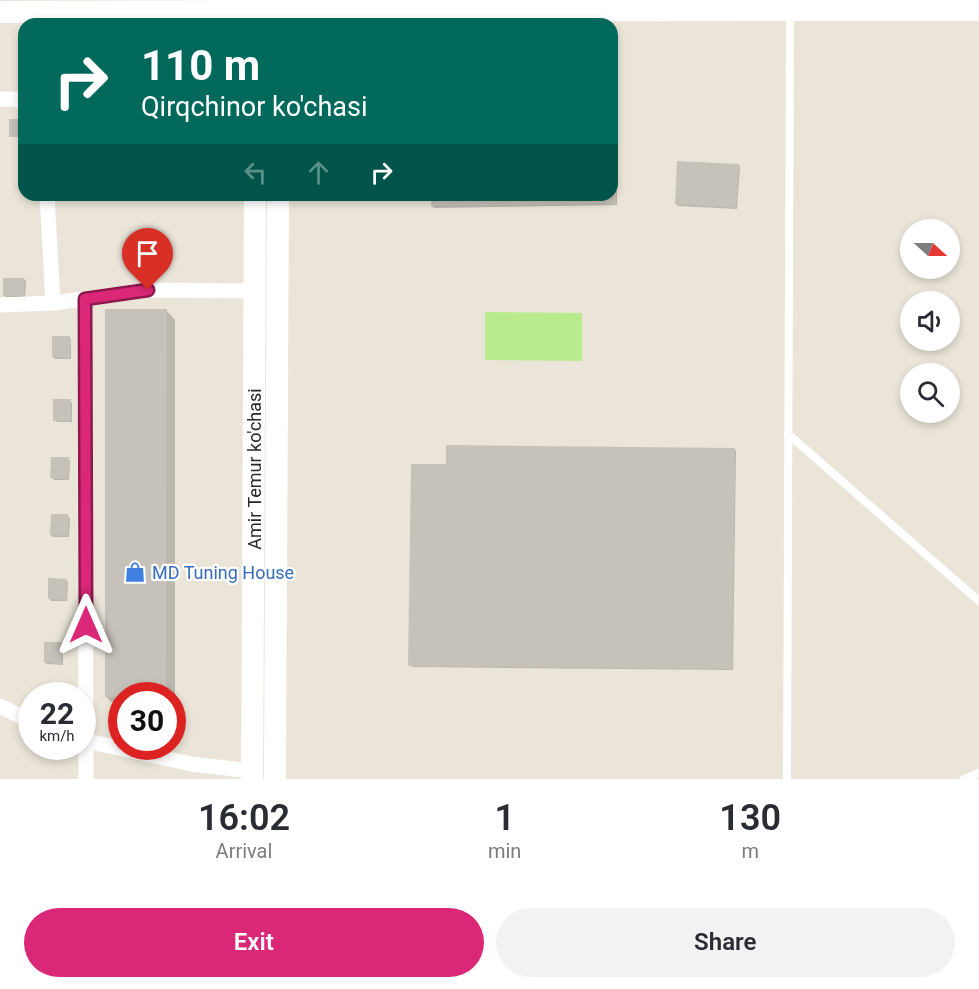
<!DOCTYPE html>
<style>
:root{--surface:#fff;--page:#f2f2f3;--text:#2b2b33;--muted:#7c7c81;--accent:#db2777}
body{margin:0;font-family:Roboto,sans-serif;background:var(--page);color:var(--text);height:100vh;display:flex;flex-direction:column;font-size:22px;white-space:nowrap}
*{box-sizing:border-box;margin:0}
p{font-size:20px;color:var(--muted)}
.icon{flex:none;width:33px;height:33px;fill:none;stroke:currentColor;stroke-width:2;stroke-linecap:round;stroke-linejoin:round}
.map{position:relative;height:779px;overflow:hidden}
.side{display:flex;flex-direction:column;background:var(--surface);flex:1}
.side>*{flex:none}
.guide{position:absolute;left:18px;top:18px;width:600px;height:183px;border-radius:18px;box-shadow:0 3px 9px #0003;background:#00695c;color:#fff;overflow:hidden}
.needle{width:39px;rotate:111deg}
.buttons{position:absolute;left:900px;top:219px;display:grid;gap:12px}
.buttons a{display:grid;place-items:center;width:60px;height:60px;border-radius:50%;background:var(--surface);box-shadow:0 3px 9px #0003;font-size:30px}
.speed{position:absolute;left:18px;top:682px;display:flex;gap:12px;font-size:30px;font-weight:700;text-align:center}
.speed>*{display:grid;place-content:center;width:78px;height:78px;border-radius:50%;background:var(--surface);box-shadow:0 3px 9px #0003;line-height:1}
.speed small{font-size:15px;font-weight:400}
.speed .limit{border:9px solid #d22;background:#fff;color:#111}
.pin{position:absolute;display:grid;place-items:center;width:51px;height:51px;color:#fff;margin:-62px -26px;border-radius:50% 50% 50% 0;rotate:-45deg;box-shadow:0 0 6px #0007}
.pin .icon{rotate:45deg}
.me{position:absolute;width:66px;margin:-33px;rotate:0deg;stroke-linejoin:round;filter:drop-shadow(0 0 4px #0008)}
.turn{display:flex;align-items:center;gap:21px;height:126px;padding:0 24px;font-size:27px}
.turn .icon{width:78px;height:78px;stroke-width:2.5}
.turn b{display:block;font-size:42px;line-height:51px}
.lanes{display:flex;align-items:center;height:57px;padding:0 24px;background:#0003;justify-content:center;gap:30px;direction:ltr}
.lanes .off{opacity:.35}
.eta{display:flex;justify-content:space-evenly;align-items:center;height:102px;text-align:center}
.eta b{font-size:36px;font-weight:600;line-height:42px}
.action{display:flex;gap:12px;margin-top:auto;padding:12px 24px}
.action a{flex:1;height:69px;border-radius:36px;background:var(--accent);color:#fff;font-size:24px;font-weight:600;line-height:69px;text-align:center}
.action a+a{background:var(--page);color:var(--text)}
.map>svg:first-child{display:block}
.pitch{fill:#b9eb8e}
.shadow{fill:#0003}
.building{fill:#c6c2b9}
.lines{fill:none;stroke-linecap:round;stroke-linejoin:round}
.lane{stroke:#fff;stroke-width:8}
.street{stroke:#fff;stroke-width:15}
.secondary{stroke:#fff;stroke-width:22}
.route-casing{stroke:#8e194d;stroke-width:15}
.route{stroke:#db2777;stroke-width:10}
.labels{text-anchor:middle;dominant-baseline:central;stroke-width:4.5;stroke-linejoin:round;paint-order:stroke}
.street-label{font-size:18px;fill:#282828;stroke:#fff}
.shop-label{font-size:18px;fill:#366cbe;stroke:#fff;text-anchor:start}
</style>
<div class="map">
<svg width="979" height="779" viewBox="0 0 979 779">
<rect width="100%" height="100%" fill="#ebe5d9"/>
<polygon class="pitch" points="485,312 582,313 582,361 485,360"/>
<g class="shadow">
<polygon points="612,156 617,158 617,205 434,208 432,206 432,195 612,195"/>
<polygon points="738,165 740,167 737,209 678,206 676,204"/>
<polygon points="24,279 26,281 25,297 6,297 4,295"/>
<polygon points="166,310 175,320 175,706 172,706 172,696 122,696 122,706 116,706 106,697"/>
<polygon points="69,337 71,339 71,359 55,359 53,357"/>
<polygon points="70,401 72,403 72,422 57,422 55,420"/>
<polygon points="734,449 736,451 733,670 412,667 410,665 448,466"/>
<polygon points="68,459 70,461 69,480 54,480 52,478"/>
<polygon points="68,516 70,518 69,537 53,537 51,535"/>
<polygon points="66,580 68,582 67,601 51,601 50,599"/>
<polygon points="61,643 63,645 63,665 47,664 45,662"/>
</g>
<g class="building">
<rect x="9" y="119" width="15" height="18"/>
<polygon points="612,155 615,155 616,204 431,206 431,195 612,195"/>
<polygon points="677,161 739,164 736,208 675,204"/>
<rect x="3" y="278" width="21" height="18"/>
<polygon points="105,309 167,309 166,696 105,697"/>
<polygon points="52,336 70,336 70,358 52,357"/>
<rect x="53" y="399" width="18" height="22"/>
<polygon points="446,445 735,448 732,669 408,666 411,464 446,464"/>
<polygon points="51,457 69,457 68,479 50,478"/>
<polygon points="51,514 68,514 68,536 50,535"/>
<polygon points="48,578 67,579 66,600 48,599"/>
<polygon points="44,642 62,642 61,664 44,663"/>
</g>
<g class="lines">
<g class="lane">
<polyline points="788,434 979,601"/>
<polyline points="787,779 790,11"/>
<polyline points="964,779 979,773"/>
</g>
<g class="street">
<polyline points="0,99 14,99 24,103"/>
<polyline points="47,195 53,303"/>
<polyline points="85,299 86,779"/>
<polyline points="0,305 53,303 148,290 255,291"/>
<polyline points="0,706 32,722"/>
<polyline points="82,740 191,764 252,771"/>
</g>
<g class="secondary">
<path d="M0,12C326,11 653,9 979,10"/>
<polyline points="252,779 255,195"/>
<polyline points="275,779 278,195"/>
</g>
</g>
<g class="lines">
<g class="route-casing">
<polyline id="route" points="86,625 85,299 148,290"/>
</g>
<use href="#route" class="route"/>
</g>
<defs>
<g id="shop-bare" transform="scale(1.62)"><path d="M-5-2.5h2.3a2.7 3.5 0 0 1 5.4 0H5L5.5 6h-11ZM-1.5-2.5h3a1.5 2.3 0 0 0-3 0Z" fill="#3f7fe0" stroke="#fff" stroke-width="2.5" paint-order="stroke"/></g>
</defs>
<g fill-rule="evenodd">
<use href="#shop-bare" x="135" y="572"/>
</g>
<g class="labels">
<g class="street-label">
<text transform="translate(254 469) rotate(-90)">Amir Temur ko'chasi</text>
</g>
<g class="shop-label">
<text x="152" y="572">MD Tuning House</text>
</g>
</g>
</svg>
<div class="buttons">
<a><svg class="needle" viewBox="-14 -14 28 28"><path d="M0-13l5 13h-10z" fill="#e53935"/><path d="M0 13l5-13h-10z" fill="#7c7c81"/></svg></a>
<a><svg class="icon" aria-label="sound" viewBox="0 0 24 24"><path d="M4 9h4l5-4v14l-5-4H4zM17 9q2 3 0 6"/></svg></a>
<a><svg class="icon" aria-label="search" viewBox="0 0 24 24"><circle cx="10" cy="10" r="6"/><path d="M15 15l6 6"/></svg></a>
</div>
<div class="speed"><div>22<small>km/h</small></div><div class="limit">30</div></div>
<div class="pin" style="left:148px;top:290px;background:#d93025"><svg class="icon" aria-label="arrive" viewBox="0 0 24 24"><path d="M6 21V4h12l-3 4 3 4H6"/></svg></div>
<svg class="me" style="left:86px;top:625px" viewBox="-20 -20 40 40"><path d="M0-17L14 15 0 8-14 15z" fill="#db2777" stroke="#fff" stroke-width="4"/></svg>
<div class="guide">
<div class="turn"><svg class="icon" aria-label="right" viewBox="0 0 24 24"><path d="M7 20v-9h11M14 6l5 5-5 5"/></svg><div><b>110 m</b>Qirqchinor ko'chasi</div></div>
<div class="lanes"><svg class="icon off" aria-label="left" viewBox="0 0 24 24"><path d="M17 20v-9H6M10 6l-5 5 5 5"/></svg><svg class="icon off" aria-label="ahead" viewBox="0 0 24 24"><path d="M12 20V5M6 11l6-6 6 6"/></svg><svg class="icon" aria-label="right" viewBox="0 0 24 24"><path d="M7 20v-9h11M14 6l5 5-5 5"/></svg></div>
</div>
</div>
<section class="side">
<div class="eta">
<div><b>16:02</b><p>Arrival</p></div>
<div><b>1</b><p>min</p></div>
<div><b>130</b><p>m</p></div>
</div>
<div class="action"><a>Exit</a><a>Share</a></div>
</section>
